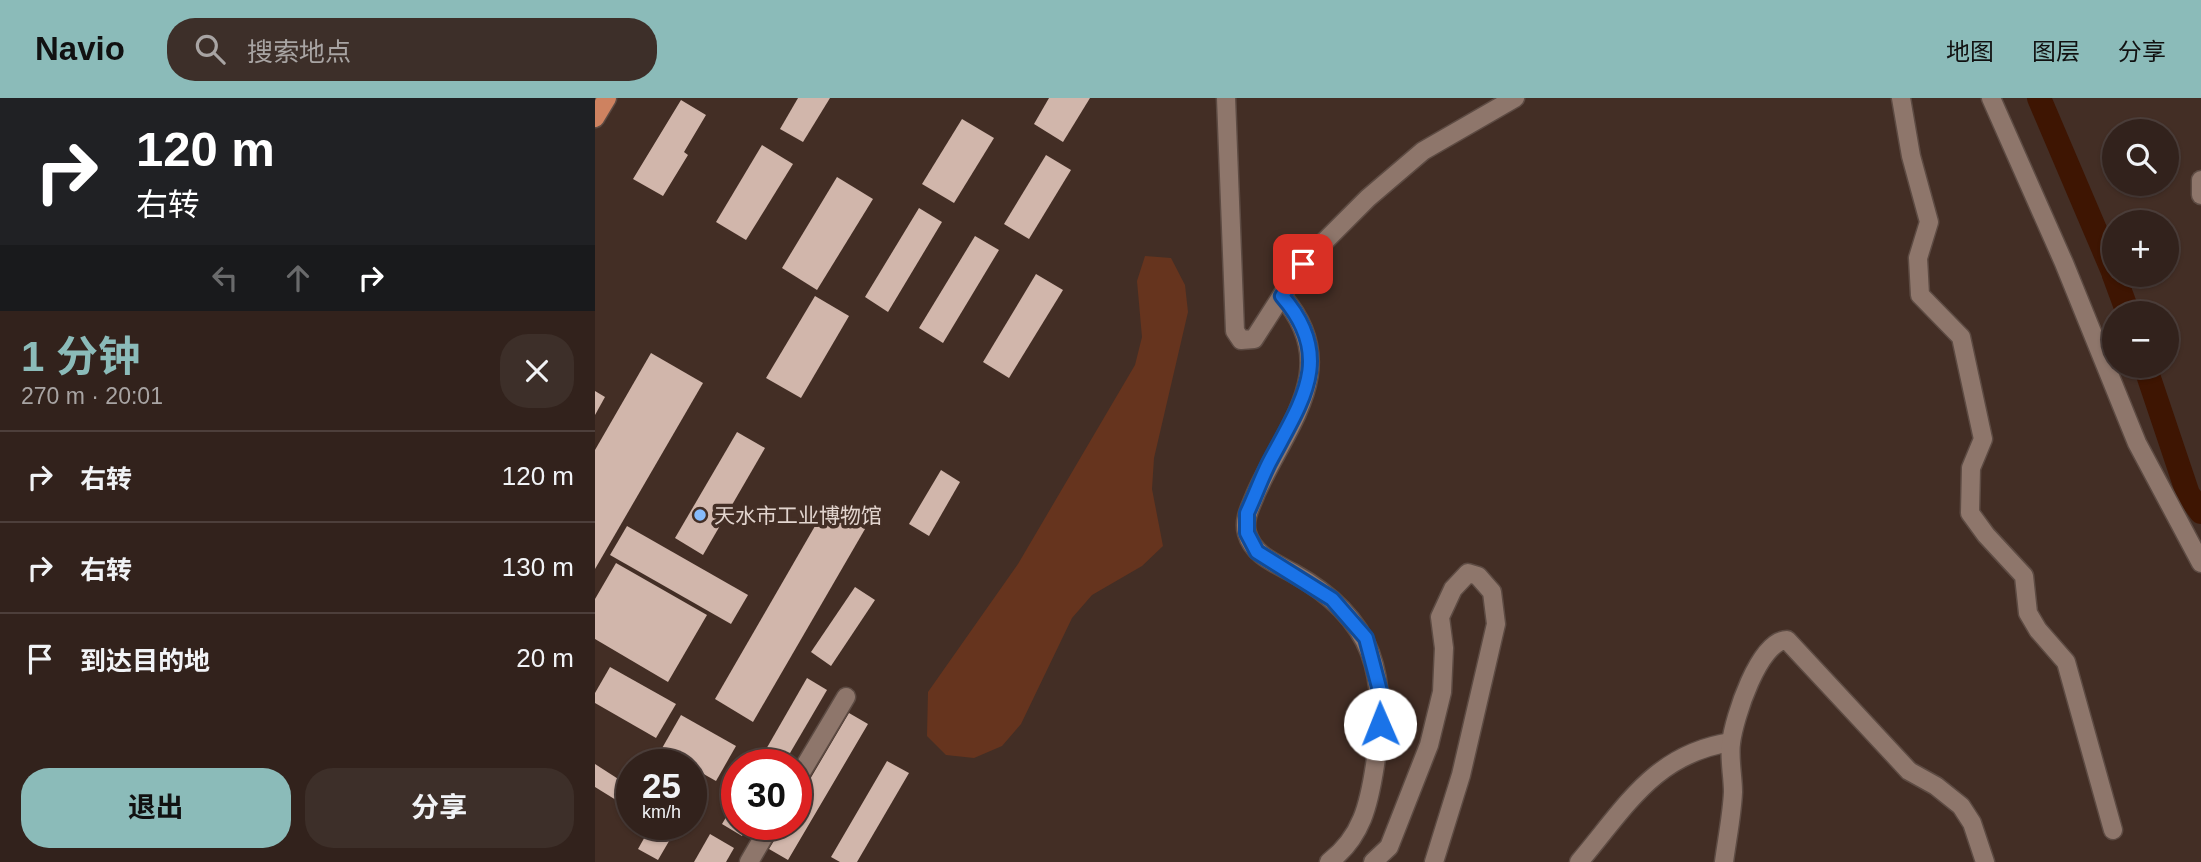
<!DOCTYPE html>
<html lang="zh">
<meta charset="utf-8">
<style>
:root{--surface:#32221c;--page:#3d2f29;--text:#f1f3f6;--muted:#a8a4a3;--line:#4d3f3b;--accent:#8bbbb9}
body{margin:0;font-family:Arial,"Noto Sans SC",sans-serif;background:var(--page);color:var(--text);height:100vh;display:flex;flex-direction:column;font-size:26px;white-space:nowrap}
*{box-sizing:border-box;margin:0}
p{font-size:23px;color:var(--muted)}
.icon{flex:none;width:38px;height:38px;fill:none;stroke:currentColor;stroke-width:2;stroke-linecap:round;stroke-linejoin:round}
.map{position:relative;flex:1;overflow:hidden}
.sheet{display:flex;flex-direction:column;background:var(--surface);width:595px}
.sheet>*{flex:none}
.banner{background:#202124;color:#fff;overflow:hidden}
.fabs{position:absolute;left:1507px;top:21px;display:grid;gap:14px}
.fabs a{display:grid;place-items:center;width:77px;height:77px;border-radius:50%;background:var(--surface);box-shadow:0 2px 5px #0004,0 0 0 2px var(--line);font-size:35px}
.speed{position:absolute;left:21px;top:651px;display:flex;gap:14px;font-size:35px;font-weight:700;text-align:center}
.speed>*{display:grid;place-content:center;width:91px;height:91px;border-radius:50%;background:var(--surface);box-shadow:0 2px 5px #0004,0 0 0 2px var(--line);line-height:1}
.speed small{font-size:18px;font-weight:400}
.speed .limit{border:10px solid #d22;background:#fff;color:#111}
.pin{position:absolute;display:grid;place-items:center;width:60px;height:60px;color:#fff;margin:-30px;border-radius:14px;box-shadow:0 4px 10px #0006}
.me{position:absolute;width:77px;margin:-38px;rotate:359deg;stroke-linejoin:round;filter:drop-shadow(0 0 5px #0008)}
.turn{display:flex;align-items:center;gap:24px;height:147px;padding:0 21px;font-size:32px}
.turn .icon{width:91px;height:91px;stroke-width:2.5}
.turn b{display:block;font-size:49px;line-height:60px}
.lanes{display:flex;align-items:center;height:66px;padding:0 21px;background:#0003;justify-content:center;gap:35px;direction:ltr}
.lanes .off{opacity:.35}
.round{display:grid;place-items:center;flex:none;width:74px;height:74px;border-radius:28px;background:var(--page)}
.summary{display:flex;align-items:center;justify-content:space-between;height:119px;padding:0 21px}
h1{font-size:42px;font-weight:700;line-height:52px;color:var(--accent)}
.action{display:flex;gap:14px;margin-top:auto;padding:14px 21px}
.action a{flex:1;height:80px;border-radius:28px;background:var(--accent);color:#111;font-size:28px;font-weight:700;line-height:80px;text-align:center}
.action a+a{background:var(--page);color:var(--text)}
ul{padding:0;list-style:none}
li{display:flex;align-items:center;gap:21px;height:91px;padding:0 21px;border-top:2px solid var(--line)}
li div{flex:1}
li b{display:block;font-size:26px}
li em{font-style:normal}
header{display:flex;align-items:center;gap:42px;box-sizing:border-box;height:98px;padding:0 35px;background:var(--accent);color:#111}
header strong{font-size:33px}
nav{display:flex;gap:38px;margin-inline-start:auto;font-size:24px}
.search{width:490px;height:63px;background:var(--page);display:flex;align-items:center;gap:18px;box-sizing:border-box;padding:0 24px;border-radius:28px;color:var(--muted);font-size:26px}
main{display:flex;flex:1;min-height:0}
.map>svg:first-child{display:block}
.green{fill:#66341e}
.lines{fill:none;stroke-linecap:round;stroke-linejoin:round}
.river{stroke:#3e1502;stroke-width:24}
.building{fill:#d1b6ab}
.minor-casing{stroke:#5d4b43;stroke-width:21}
.major-casing{stroke:#5d4b43;stroke-width:21}
.minor{stroke:#8e766b;stroke-width:18}
.major{stroke:#ce8260;stroke-width:18}
.route-casing{stroke:#114b97;stroke-width:18}
.route{stroke:#1a73e8;stroke-width:12}
.poi-dot{fill:#87bbfb;stroke:#432e25;stroke-width:2.5}
.labels{text-anchor:middle;dominant-baseline:central;stroke-width:7;stroke-linejoin:round;paint-order:stroke}
.poi-label{font-size:21px;fill:#e2d4ce;stroke:#432e25;text-anchor:start}
</style>
<header>
<strong>Navio</strong>
<div class="search"><svg class="icon" aria-label="search" viewBox="0 0 24 24"><circle cx="10" cy="10" r="6"/><path d="M15 15l6 6"/></svg>搜索地点</div>
<nav><a>地图</a><a>图层</a><a>分享</a></nav>
</header>
<main>
<section class="sheet">
<div class="banner">
<div class="turn"><svg class="icon" aria-label="right" viewBox="0 0 24 24"><path d="M7 20v-9h11M14 6l5 5-5 5"/></svg><div><b>120 m</b>右转</div></div>
<div class="lanes"><svg class="icon off" aria-label="left" viewBox="0 0 24 24"><path d="M17 20v-9H6M10 6l-5 5 5 5"/></svg><svg class="icon off" aria-label="ahead" viewBox="0 0 24 24"><path d="M12 20V5M6 11l6-6 6 6"/></svg><svg class="icon" aria-label="right" viewBox="0 0 24 24"><path d="M7 20v-9h11M14 6l5 5-5 5"/></svg></div>
</div>
<div class="summary"><div><h1>1 分钟</h1><p>270 m · 20:01</p></div><a class="round"><svg class="icon" aria-label="close" viewBox="0 0 24 24"><path d="M6 6l12 12M18 6L6 18"/></svg></a></div>
<ul>
<li><svg class="icon" aria-label="right" viewBox="0 0 24 24"><path d="M7 20v-9h11M14 6l5 5-5 5"/></svg><div><b>右转</b></div><em>120 m</em></li>
<li><svg class="icon" aria-label="right" viewBox="0 0 24 24"><path d="M7 20v-9h11M14 6l5 5-5 5"/></svg><div><b>右转</b></div><em>130 m</em></li>
<li><svg class="icon" aria-label="arrive" viewBox="0 0 24 24"><path d="M6 21V4h12l-3 4 3 4H6"/></svg><div><b>到达目的地</b></div><em>20 m</em></li>
</ul>
<div class="action"><a>退出</a><a>分享</a></div>
</section>
<div class="map">
<svg width="1606" height="764" viewBox="0 0 1606 764">
<rect width="100%" height="100%" fill="#432e25"/>
<polygon class="green" points="550,158 576,160 590,187 593,214 559,360 557,391 568,448 547,468 497,497 477,520 426,626 407,648 379,660 351,657 332,638 333,594 423,466 540,267 547,239 542,183"/>
<g class="lines">
<g class="river">
<polyline points="1444,0 1519,176"/>
<polyline points="1519,177 1533,215"/>
<polyline points="1550,268 1593,396 1606,414"/>
</g>
</g>
<g class="building">
<polygon points="203,0 235,0 208,44 185,31"/>
<polygon points="454,0 495,0 468,44 439,26"/>
<polygon points="86,2 111,17 89,54 93,57 68,98 38,81"/>
<polygon points="367,21 399,40 359,105 327,86"/>
<polygon points="167,47 198,66 151,142 121,124"/>
<polygon points="451,57 476,72 434,141 409,126"/>
<polygon points="242,79 278,101 222,192 187,170"/>
<polygon points="324,110 347,124 293,214 270,199"/>
<polygon points="380,138 404,152 348,245 324,230"/>
<polygon points="441,176 468,192 414,280 388,264"/>
<polygon points="220,198 254,218 206,300 171,280"/>
<polygon points="56,255 108,285 0,471 0,352"/>
<polygon points="0,293 10,299 0,317"/>
<polygon points="142,334 170,350 108,457 80,440"/>
<polygon points="346,372 365,384 334,438 314,426"/>
<polygon points="231,409 270,431 158,624 120,601"/>
<polygon points="32,428 153,497 136,526 15,457"/>
<polygon points="21,465 112,517 73,584 0,541 0,501"/>
<polygon points="260,489 280,502 236,568 216,554"/>
<polygon points="15,569 81,606 61,640 0,605 0,595"/>
<polygon points="212,580 232,592 188,667 162,667"/>
<polygon points="254,615 273,626 193,762 174,751 189,726 201,726 201,705"/>
<polygon points="86,617 141,648 121,683 66,652"/>
<polygon points="292,663 314,675 262,764 245,764 236,759"/>
<polygon points="0,666 31,686 21,702 0,689"/>
<polygon points="142,701 142,726 153,726 147,738 127,726"/>
<polygon points="57,726 84,726 63,762 43,751"/>
<polygon points="115,736 139,750 131,764 99,764"/>
</g>
<g class="lines">
<g class="minor-casing">
<g id="minor">
<polyline points="631,0 640,233 646,242 659,241 707,166 773,100 828,53 920,0"/>
<polyline points="1306,0 1316,58 1334,124 1323,160 1325,197 1366,239 1388,341 1376,370 1375,415 1391,437 1429,478 1433,515 1443,532 1471,564 1518,732"/>
<polyline points="1396,0 1469,165 1542,345 1606,465"/>
<polyline points="1606,82 1606,97"/>
<path d="M687,198C749,269 692,326 661,395C656,408 648,421 652,435C658,457 680,465 698,475C781,521 793,578 780,667C774,706 767,739 734,764"/>
<polyline points="201,683 251,599"/>
<polyline points="154,764 176,726"/>
<polyline points="778,764 794,749 834,647 847,594 849,550 845,519 858,491 873,475 883,478 897,494 901,526 866,677 839,764"/>
<path d="M984,764C1031,709 1059,656 1136,644"/>
<path d="M1129,764C1132,741 1137,717 1138,694C1138,678 1134,661 1136,645C1139,620 1164,542 1192,542L1314,673L1341,688L1366,708L1377,725L1390,764"/>
</g>
</g>
<g class="major-casing">
<polyline id="major" points="0,20 12,0"/>
</g>
<use href="#minor" class="minor"/>
<use href="#major" class="major"/>
</g>
<g class="lines">
<g class="route-casing">
<path id="route" d="M708,166L687,198C741,260 706,304 674,365C666,381 660,398 652,415V435L662,454L737,501L771,540L786,597L785,626"/>
</g>
<use href="#route" class="route"/>
</g>
<circle class="poi-dot" cx="105" cy="417" r="7"/>
<g class="labels">
<g class="poi-label">
<text x="119" y="417">天水市工业博物馆</text>
</g>
</g>
</svg>
<div class="fabs">
<a><svg class="icon" aria-label="search" viewBox="0 0 24 24"><circle cx="10" cy="10" r="6"/><path d="M15 15l6 6"/></svg></a>
<a>+</a>
<a>−</a>
</div>
<div class="speed"><div>25<small>km/h</small></div><div class="limit">30</div></div>
<div class="pin" style="left:708px;top:166px;background:#d93025"><svg class="icon" aria-label="arrive" viewBox="0 0 24 24"><path d="M6 21V4h12l-3 4 3 4H6"/></svg></div>
<svg class="me" style="left:785px;top:626px" viewBox="-20 -20 40 40"><circle r="19" fill="#fff"/><path d="M0-13L10 11 0 6-10 11z" fill="#1a73e8"/></svg>
</div>
</main>
